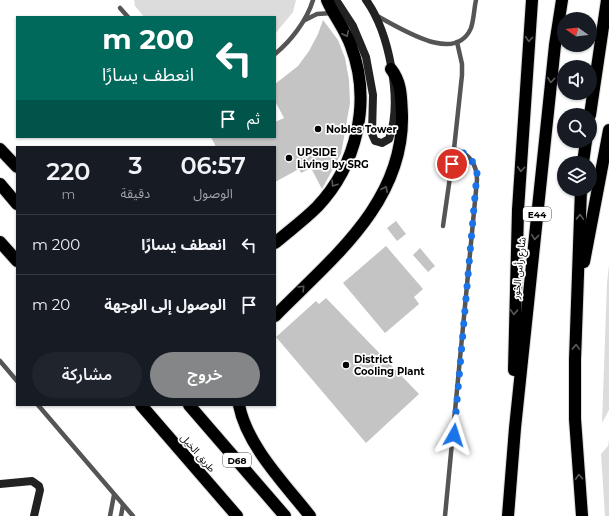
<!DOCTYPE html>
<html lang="ar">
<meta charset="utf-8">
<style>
:root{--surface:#171b24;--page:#20242c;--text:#f1f3f6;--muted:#9ea1a6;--line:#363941;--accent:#858687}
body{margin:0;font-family:Montserrat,"Noto Sans Arabic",sans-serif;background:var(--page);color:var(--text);direction:rtl;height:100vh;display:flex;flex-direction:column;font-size:15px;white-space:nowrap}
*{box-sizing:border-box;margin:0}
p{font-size:13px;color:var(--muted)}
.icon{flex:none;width:22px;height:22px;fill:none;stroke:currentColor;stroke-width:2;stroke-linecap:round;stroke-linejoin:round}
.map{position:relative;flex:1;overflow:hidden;direction:ltr}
.panel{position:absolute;left:16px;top:146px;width:260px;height:260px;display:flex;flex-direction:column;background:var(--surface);border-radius:0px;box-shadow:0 1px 3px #0004;direction:rtl}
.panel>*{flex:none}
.top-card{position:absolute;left:16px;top:16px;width:260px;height:122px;border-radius:0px;box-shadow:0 1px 3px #0004;direction:rtl;background:#00695c;color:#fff;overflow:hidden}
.needle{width:26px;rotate:284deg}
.fabs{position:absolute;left:557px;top:12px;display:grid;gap:8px}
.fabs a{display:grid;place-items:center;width:40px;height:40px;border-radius:50%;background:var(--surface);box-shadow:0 1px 3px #0004;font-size:20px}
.pin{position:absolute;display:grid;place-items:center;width:34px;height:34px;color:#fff;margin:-17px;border:2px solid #fff;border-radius:50%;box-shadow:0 1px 4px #0007}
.me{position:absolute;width:44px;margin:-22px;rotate:6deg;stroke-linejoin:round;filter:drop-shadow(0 0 3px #0008)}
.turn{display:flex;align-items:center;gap:14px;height:84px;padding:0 16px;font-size:18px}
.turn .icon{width:52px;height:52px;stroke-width:2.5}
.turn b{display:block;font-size:28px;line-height:34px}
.then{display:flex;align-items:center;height:38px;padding:0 16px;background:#0003;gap:8px;font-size:15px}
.eta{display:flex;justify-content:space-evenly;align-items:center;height:68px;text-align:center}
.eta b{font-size:24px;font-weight:600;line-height:28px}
.button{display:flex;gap:8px;margin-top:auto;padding:8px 16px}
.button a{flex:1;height:46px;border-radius:24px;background:var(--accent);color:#fff;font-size:16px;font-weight:600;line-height:46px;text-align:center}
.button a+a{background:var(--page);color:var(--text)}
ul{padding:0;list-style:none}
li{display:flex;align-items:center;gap:12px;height:60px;padding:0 16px;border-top:1px solid var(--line)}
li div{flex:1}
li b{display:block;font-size:15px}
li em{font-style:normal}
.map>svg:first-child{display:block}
.green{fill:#dcdcdc}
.building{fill:#c4c4c4}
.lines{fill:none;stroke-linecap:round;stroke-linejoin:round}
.highway-casing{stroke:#dbdbdb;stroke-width:14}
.lane{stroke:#555;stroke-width:4.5}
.secondary{stroke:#222;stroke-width:8}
.highway{stroke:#000;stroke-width:12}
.oneway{stroke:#595959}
.route{stroke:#1a73e8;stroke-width:7;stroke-dasharray:0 12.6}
.poi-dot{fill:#000;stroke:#fff;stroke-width:1.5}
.labels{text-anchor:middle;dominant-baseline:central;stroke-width:3.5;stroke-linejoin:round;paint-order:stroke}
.shield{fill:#fff;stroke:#4c4c4c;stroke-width:1}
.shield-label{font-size:9px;font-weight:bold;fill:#000}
.poi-label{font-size:10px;font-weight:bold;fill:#000;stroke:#fff;text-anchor:start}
.street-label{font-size:10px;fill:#000;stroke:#fff}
</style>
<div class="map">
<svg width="609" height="516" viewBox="0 0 609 516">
<rect width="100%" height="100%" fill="#fff"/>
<g class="green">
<polygon points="134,0 296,0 293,12 275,34 275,17 144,17 135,6"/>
<polygon points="609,265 609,410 602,423 607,283"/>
<polygon points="609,439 609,516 605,516 601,454 608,446"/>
</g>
<g class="building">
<polygon points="323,20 338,40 345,58 349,80 350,103 341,154 322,189 311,168 301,173 299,169 275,182 275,147 216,147 211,137 275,137 275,122 284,118 275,101 275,84 298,66 309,51 318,34"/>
<polygon points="396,221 406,234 397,241 387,228"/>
<polygon points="386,246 423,289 414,297 419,304 385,333 343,283"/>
<polygon points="420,248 435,266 428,272 413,255"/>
<polygon points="326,298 419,394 366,443 276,337 316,301 319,304"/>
</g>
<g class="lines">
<g class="highway-casing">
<g id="highway">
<polyline points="590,115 607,0"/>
<polyline points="0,149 17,167"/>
<polyline points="583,163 586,141"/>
<polyline points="0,184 17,204"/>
<polyline points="581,189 575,360 575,419 582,516"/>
<polyline points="0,242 17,261"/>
<path d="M275,243C289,231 304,220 317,207C357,165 372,101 351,46C345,29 334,16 327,0"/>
<polyline points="584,262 609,130"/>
<path d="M275,316C331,259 404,203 402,115C401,98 402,83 391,69"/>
<polyline points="514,370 518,210 532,0"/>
<polyline points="141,405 237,516"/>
<polyline points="189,405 285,516"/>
<path d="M239,405C247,446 285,484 310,516"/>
<polyline points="508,516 515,428 555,45 562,0"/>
</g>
</g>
<g class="lane">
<polyline points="120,8 128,17"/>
<path d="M375,15C398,26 455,66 471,28C474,19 474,9 476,0"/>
<polyline points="305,20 317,14 332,13"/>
<path d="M275,54C291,41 307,20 313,0"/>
<polyline points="443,226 454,149 462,75 462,64 457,42"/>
<polyline points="0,361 17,381"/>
<polyline points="38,405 133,516"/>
<polyline points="110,516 114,495"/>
<polyline points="121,516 123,505"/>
<path d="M445,516L477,180C477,164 470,154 454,149"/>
</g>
<g class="secondary">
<path d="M336,0L353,26L366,57L373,95L372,134L375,141L382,143L389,139C403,101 389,32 366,0"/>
<polyline points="0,484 32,481 39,486 40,490 34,516"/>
</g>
<use href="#highway" class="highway"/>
</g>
<defs><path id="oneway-chevron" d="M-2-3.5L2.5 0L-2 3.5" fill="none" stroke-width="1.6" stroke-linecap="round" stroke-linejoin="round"/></defs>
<g class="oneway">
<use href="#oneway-chevron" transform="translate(346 34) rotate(65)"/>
<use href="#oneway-chevron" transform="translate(529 39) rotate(94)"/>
<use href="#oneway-chevron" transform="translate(551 80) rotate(96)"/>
<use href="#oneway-chevron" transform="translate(521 169) rotate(94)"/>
<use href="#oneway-chevron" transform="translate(334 184) rotate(123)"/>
<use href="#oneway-chevron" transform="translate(385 189) rotate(-65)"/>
<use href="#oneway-chevron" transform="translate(580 217) rotate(-88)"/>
<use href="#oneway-chevron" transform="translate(535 237) rotate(96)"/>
<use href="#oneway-chevron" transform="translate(302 288) rotate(-45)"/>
<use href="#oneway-chevron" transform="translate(514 312) rotate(92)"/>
<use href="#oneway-chevron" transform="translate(576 347) rotate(-88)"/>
<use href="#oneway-chevron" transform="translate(579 477) rotate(-94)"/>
</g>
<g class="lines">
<path class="route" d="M452,164L454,149C467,153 474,160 477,173L454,435"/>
</g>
<g class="poi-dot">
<circle cx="318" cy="129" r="4"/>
<circle cx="289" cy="158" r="4"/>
<circle cx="346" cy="365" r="4"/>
</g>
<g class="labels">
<g class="shield">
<rect x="523" y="207" width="28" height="14" rx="3"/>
<rect x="223" y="453" width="28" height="14" rx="3"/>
</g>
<g class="shield-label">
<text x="537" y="214">E44</text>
<text x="237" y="460">D68</text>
</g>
<g class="poi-label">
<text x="326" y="129">Nobles Tower</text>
<text x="297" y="152">UPSIDE<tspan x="297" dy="12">Living by SRG</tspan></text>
<text x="354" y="359">District<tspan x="354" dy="12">Cooling Plant</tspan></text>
</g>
<g class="street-label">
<text transform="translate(519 268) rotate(-84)">شارع رأس الخور</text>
<text transform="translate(198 453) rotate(49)">طريق الخيل</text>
</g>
</g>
</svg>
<div class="fabs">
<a><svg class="needle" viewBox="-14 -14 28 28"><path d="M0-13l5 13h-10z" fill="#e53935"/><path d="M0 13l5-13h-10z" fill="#9ea1a6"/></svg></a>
<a><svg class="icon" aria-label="sound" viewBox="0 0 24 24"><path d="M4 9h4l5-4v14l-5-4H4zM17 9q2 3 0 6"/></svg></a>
<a><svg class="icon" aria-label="search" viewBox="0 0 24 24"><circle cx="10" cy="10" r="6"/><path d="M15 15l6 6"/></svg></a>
<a><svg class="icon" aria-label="layers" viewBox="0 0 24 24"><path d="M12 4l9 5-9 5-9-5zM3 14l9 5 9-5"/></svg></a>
</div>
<div class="pin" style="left:452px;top:164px;background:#d93025"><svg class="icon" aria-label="arrive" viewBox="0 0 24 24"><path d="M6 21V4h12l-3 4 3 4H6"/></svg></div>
<svg class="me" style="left:454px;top:435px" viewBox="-20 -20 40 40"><path d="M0-17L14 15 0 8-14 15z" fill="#1a73e8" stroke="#fff" stroke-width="4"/></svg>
<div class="top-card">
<div class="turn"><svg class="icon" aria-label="left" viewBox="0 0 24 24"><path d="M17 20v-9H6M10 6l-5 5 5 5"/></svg><div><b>200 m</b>انعطف يسارًا</div></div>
<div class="then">ثم<svg class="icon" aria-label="arrive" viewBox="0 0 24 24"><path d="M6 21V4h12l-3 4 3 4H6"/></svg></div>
</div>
<section class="panel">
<div class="eta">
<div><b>06:57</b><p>الوصول</p></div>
<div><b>3</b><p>دقيقة</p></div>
<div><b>220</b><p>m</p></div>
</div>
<ul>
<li><svg class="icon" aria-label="left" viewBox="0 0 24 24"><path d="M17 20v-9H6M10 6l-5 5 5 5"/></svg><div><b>انعطف يسارًا</b></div><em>200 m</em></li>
<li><svg class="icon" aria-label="arrive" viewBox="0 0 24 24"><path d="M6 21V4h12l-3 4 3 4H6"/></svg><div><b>الوصول إلى الوجهة</b></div><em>20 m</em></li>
</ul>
<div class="button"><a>خروج</a><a>مشاركة</a></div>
</section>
</div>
